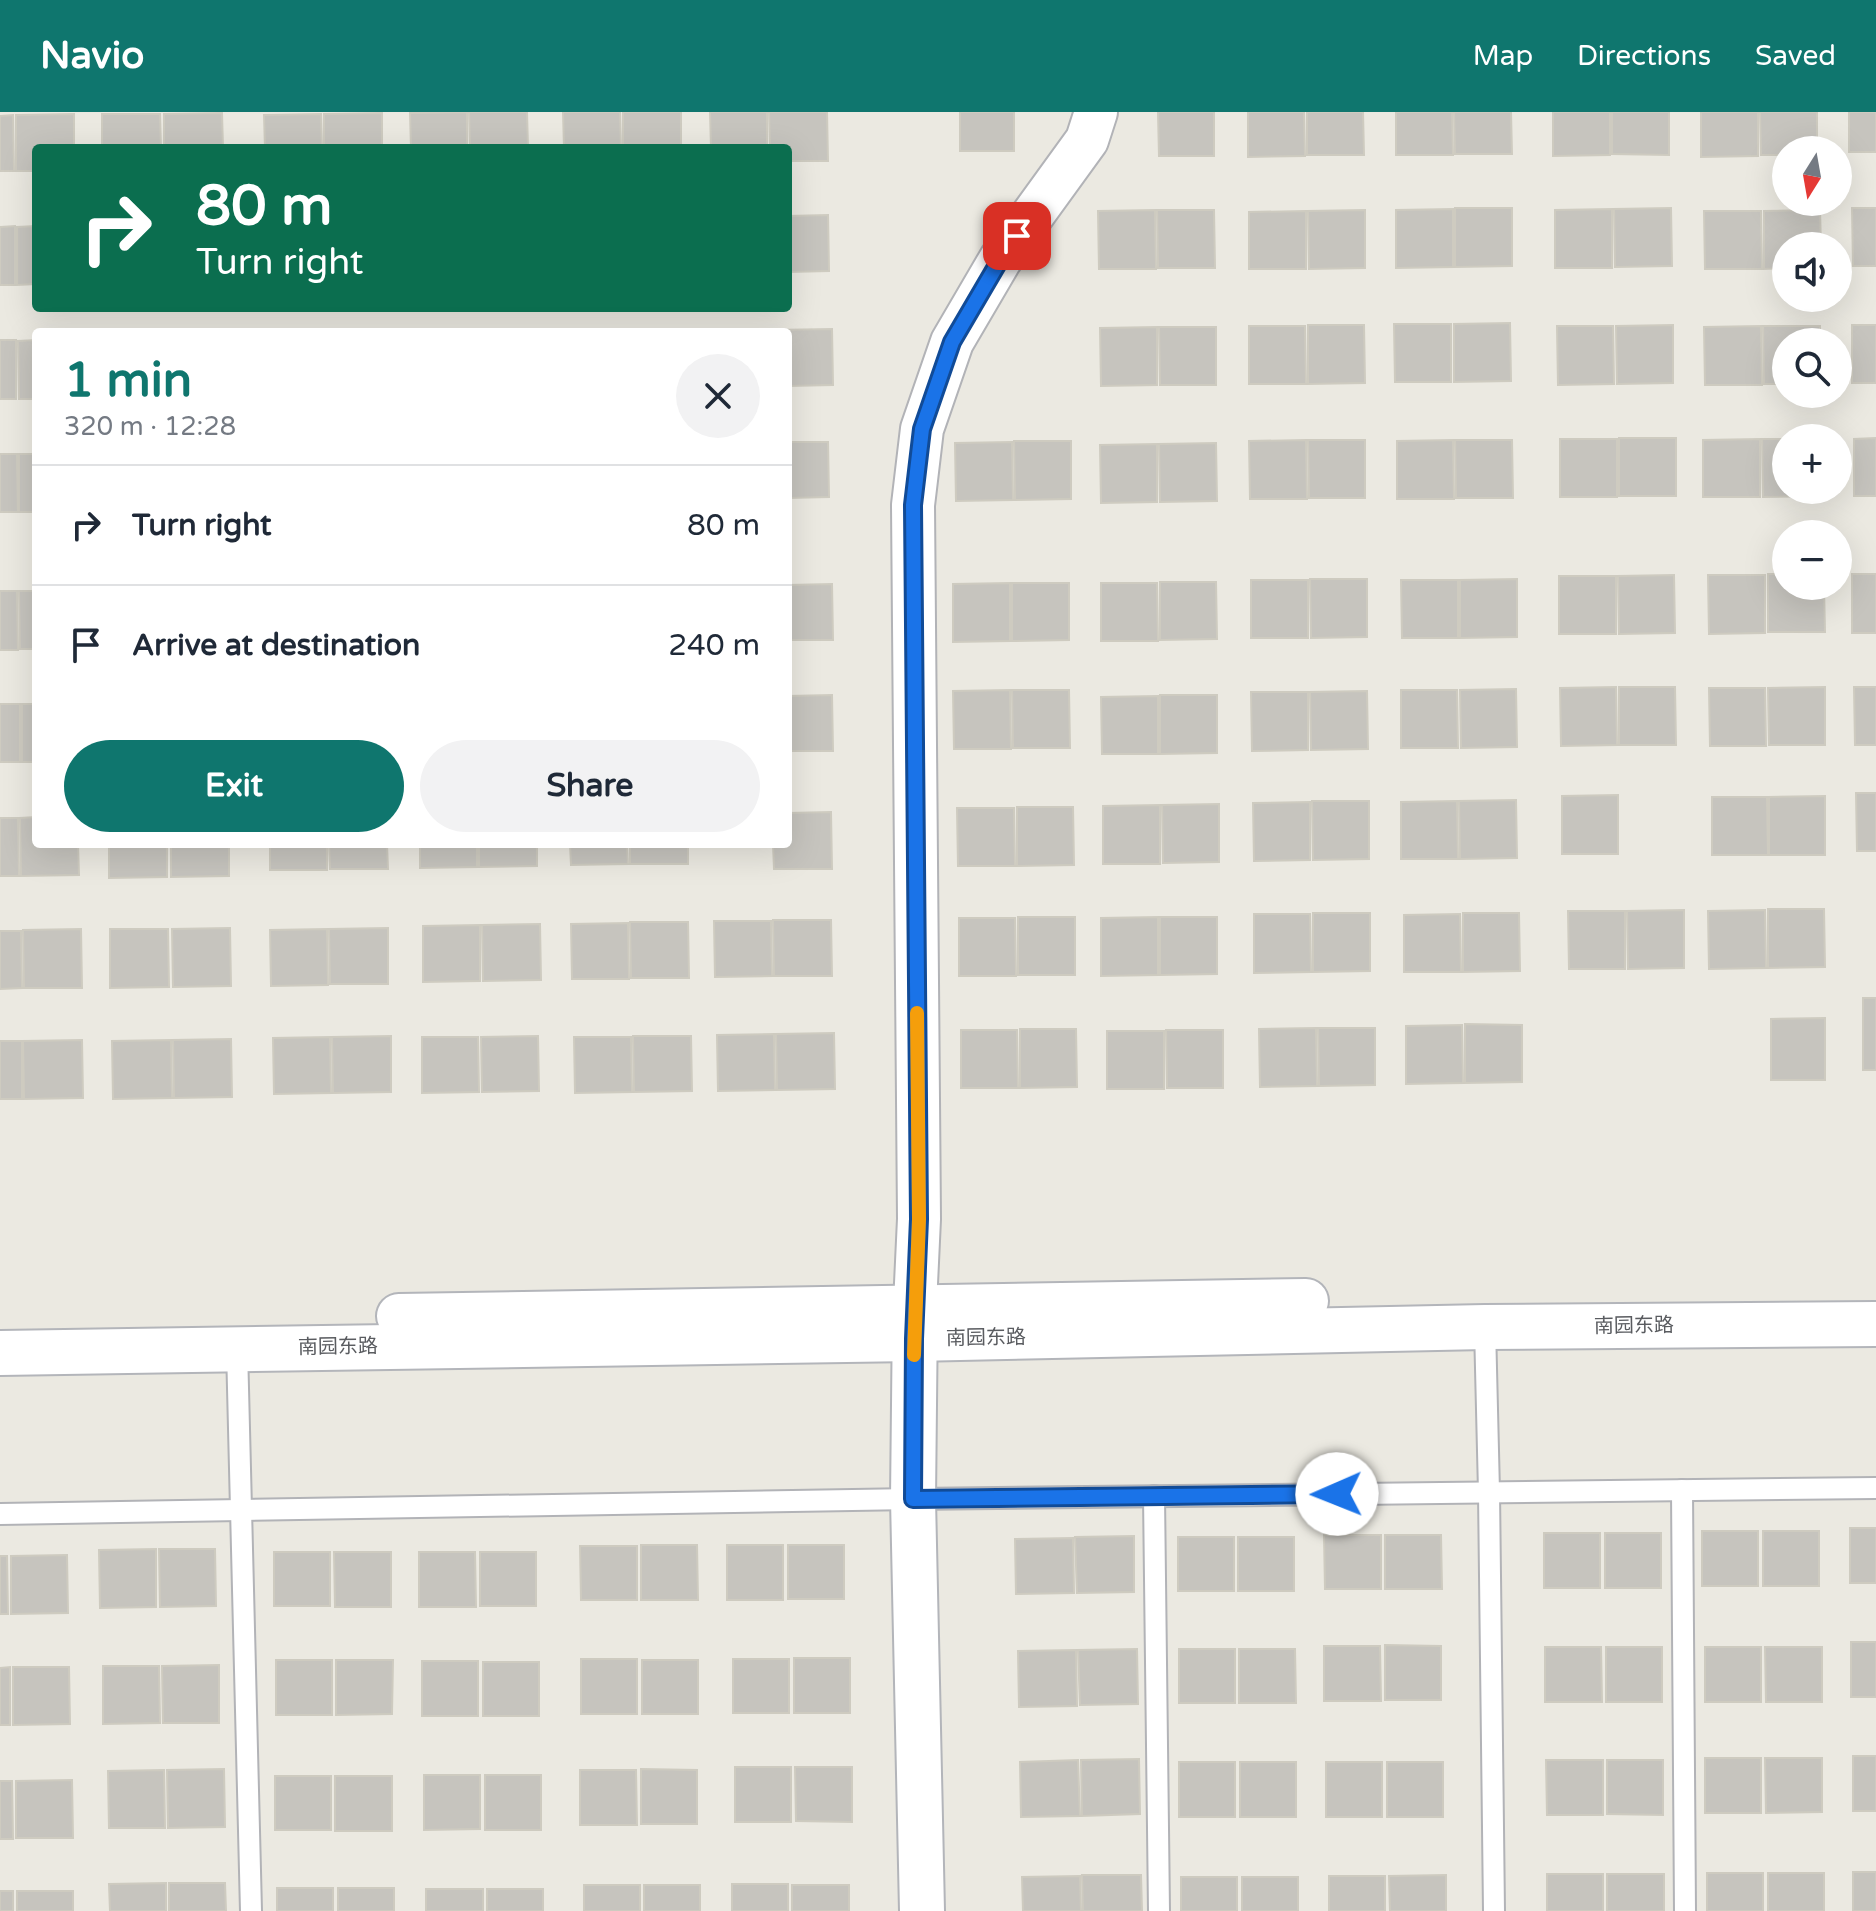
<!DOCTYPE html>
<meta charset="utf-8">
<style>
:root{--surface:#fff;--page:#f2f2f3;--text:#1f2937;--muted:#747a83;--line:#e0e1e3;--accent:#0f766e}
body{margin:0;font-family:"Varela Round","Noto Sans SC",sans-serif;background:var(--page);color:var(--text);height:100vh;display:flex;flex-direction:column;font-size:30px;white-space:nowrap}
*{box-sizing:border-box;margin:0}
p{font-size:26px;color:var(--muted)}
.icon{flex:none;width:44px;height:44px;fill:none;stroke:currentColor;stroke-width:2;stroke-linecap:round;stroke-linejoin:round}
.map{position:relative;flex:1;overflow:hidden}
.details{position:absolute;left:32px;top:216px;width:760px;height:520px;display:flex;flex-direction:column;background:var(--surface);border-radius:8px;box-shadow:0 8px 32px #0002}
.details>*{flex:none}
.banner{position:absolute;left:32px;top:32px;width:760px;height:168px;border-radius:8px;box-shadow:0 8px 32px #0002;background:#0b6e4f;color:#fff;overflow:hidden}
.needle{width:52px;rotate:191deg}
.controls{position:absolute;left:1772px;top:24px;display:grid;gap:16px}
.controls a{display:grid;place-items:center;width:80px;height:80px;border-radius:50%;background:var(--surface);box-shadow:0 8px 32px #0002;font-size:40px}
.pin{position:absolute;display:grid;place-items:center;width:68px;height:68px;color:#fff;margin:-34px;border-radius:16px;box-shadow:0 4px 12px #0006}
.me{position:absolute;width:88px;margin:-44px;rotate:269deg;stroke-linejoin:round;filter:drop-shadow(0 0 6px #0008)}
.turn{display:flex;align-items:center;gap:28px;height:168px;padding:0 32px;font-size:36px}
.turn .icon{width:104px;height:104px;stroke-width:2.5}
.turn b{display:block;font-size:56px;line-height:68px}
.round{display:grid;place-items:center;flex:none;width:84px;height:84px;border-radius:42px;background:var(--page)}
.headline{display:flex;align-items:center;justify-content:space-between;height:136px;padding:0 32px}
h1{font-size:48px;font-weight:700;line-height:60px;color:var(--accent)}
.primary-button{display:flex;gap:16px;margin-top:auto;padding:16px 32px}
.primary-button a{flex:1;height:92px;border-radius:48px;background:var(--accent);color:#fff;font-size:32px;font-weight:700;line-height:92px;text-align:center}
.primary-button a+a{background:var(--page);color:var(--text)}
ul{padding:0;list-style:none}
li{display:flex;align-items:center;gap:24px;height:120px;padding:0 32px;border-top:2px solid var(--line)}
li div{flex:1}
li b{display:block;font-size:30px}
li em{font-style:normal}
header{display:flex;align-items:center;gap:48px;box-sizing:border-box;height:112px;padding:0 40px;background:var(--accent);color:#fff}
header strong{font-size:38px}
nav{display:flex;gap:44px;margin-inline-start:auto;font-size:28px}
.map>svg:first-child{display:block}
.building{fill:#c6c4be;stroke:#cecbc0;stroke-width:2}
.lines{fill:none;stroke-linecap:round;stroke-linejoin:round}
.lane-casing{stroke:#b2b3b7;stroke-width:24}
.street-casing{stroke:#b2b3b7;stroke-width:46}
.secondary-casing{stroke:#b3b5ba;stroke-width:48}
.lane{stroke:#fff;stroke-width:20}
.street{stroke:#fff;stroke-width:42}
.secondary{stroke:#fff;stroke-width:44}
.route-casing{stroke:#114b97;stroke-width:20}
.route{stroke:#1a73e8;stroke-width:14}
.slow{stroke:#f59e0b;stroke-width:14}
.labels{text-anchor:middle;dominant-baseline:central;stroke-width:6;stroke-linejoin:round;paint-order:stroke}
.street-label{font-size:20px;fill:#5a5c60;stroke:#fff}
</style>
<header>
<strong>Navio</strong>
<nav><a>Map</a><a>Directions</a><a>Saved</a></nav>
</header>
<div class="map">
<svg width="1876" height="1799" viewBox="0 0 1876 1799">
<rect width="100%" height="100%" fill="#ebe9e1"/>
<g class="building">
<polygon points="467,0 467,36 411,36 410,1"/>
<polygon points="469,0 527,0 528,36 470,36"/>
<polygon points="563,0 620,0 621,36 564,36"/>
<rect x="623" y="0" width="58" height="36"/>
<polygon points="710,0 767,0 767,36 711,36"/>
<polygon points="769,0 827,0 828,49 788,49 788,36 770,36"/>
<rect x="960" y="0" width="54" height="39"/>
<polygon points="1158,0 1214,0 1214,44 1159,44"/>
<polygon points="1248,0 1304,0 1305,44 1248,45"/>
<polygon points="1307,0 1363,0 1364,43 1307,43"/>
<polygon points="1396,0 1452,0 1453,43 1396,43"/>
<polygon points="1454,0 1511,0 1512,42 1455,42"/>
<polygon points="1553,0 1610,0 1610,43 1553,44"/>
<polygon points="1612,0 1669,0 1669,43 1612,42"/>
<polygon points="1701,0 1758,0 1758,44 1701,45"/>
<polygon points="1760,0 1817,0 1817,38 1786,38 1786,43 1761,43"/>
<rect x="1849" y="0" width="27" height="40"/>
<polygon points="222,1 223,36 164,36 164,2"/>
<polygon points="382,1 382,36 324,36 324,2"/>
<polygon points="74,2 74,36 36,36 36,59 16,59 16,3"/>
<polygon points="102,2 160,2 161,36 102,36"/>
<polygon points="321,2 322,36 265,36 264,3"/>
<polygon points="13,3 14,59 0,59 0,4"/>
<polygon points="1455,96 1512,96 1512,154 1455,155"/>
<polygon points="1671,96 1672,154 1615,155 1614,97"/>
<polygon points="1852,96 1876,96 1876,154 1853,154"/>
<polygon points="1453,97 1453,155 1396,156 1396,98"/>
<polygon points="1612,97 1612,156 1555,156 1555,98"/>
<polygon points="1155,98 1156,157 1099,157 1098,99"/>
<polygon points="1157,98 1214,98 1215,156 1158,156"/>
<polygon points="1365,98 1365,156 1309,157 1308,99"/>
<polygon points="1820,98 1821,134 1786,134 1786,156 1764,157 1764,99"/>
<polygon points="1306,99 1306,157 1249,157 1249,100"/>
<polygon points="1704,99 1761,99 1762,157 1705,157"/>
<polygon points="828,103 829,159 788,160 788,104"/>
<polygon points="15,114 15,173 0,173 0,115"/>
<polygon points="36,114 36,172 17,173 17,115"/>
<polygon points="1510,211 1511,269 1454,270 1454,212"/>
<polygon points="1394,212 1451,212 1451,270 1395,270"/>
<polygon points="1308,213 1364,213 1365,271 1308,272"/>
<polygon points="1673,213 1673,271 1617,272 1616,214"/>
<rect x="1852" y="213" width="24" height="58"/>
<polygon points="1249,214 1305,214 1306,272 1249,272"/>
<polygon points="1557,214 1613,214 1614,272 1558,273"/>
<polygon points="1761,214 1762,273 1705,273 1704,215"/>
<polygon points="1763,214 1820,214 1820,230 1786,230 1786,272 1764,272"/>
<polygon points="1157,215 1157,273 1101,274 1100,216"/>
<polygon points="1159,215 1216,215 1216,273 1160,273"/>
<polygon points="832,217 833,273 788,274 788,220 774,220 774,218"/>
<rect x="0" y="228" width="16" height="59"/>
<polygon points="36,228 36,287 19,287 18,229"/>
<rect x="1619" y="326" width="57" height="58"/>
<polygon points="1876,326 1876,384 1854,384 1854,327"/>
<rect x="1560" y="327" width="57" height="58"/>
<polygon points="1760,327 1760,385 1703,385 1703,328"/>
<polygon points="1762,327 1786,327 1786,378 1819,378 1819,384 1763,385"/>
<polygon points="1306,328 1307,387 1250,387 1249,329"/>
<polygon points="1308,328 1365,328 1365,386 1309,386"/>
<polygon points="1453,328 1454,387 1397,387 1397,329"/>
<polygon points="1455,328 1512,328 1513,386 1456,386"/>
<polygon points="1014,329 1071,329 1071,387 1015,388"/>
<polygon points="788,330 828,330 829,385 788,386"/>
<polygon points="1012,330 1013,388 956,389 955,331"/>
<polygon points="1216,331 1217,389 1160,390 1159,332"/>
<polygon points="1157,332 1157,390 1101,391 1100,333"/>
<polygon points="0,342 17,342 18,400 0,400"/>
<rect x="19" y="342" width="17" height="58"/>
<polygon points="1768,462 1786,462 1786,474 1824,474 1825,520 1768,520"/>
<rect x="1852" y="462" width="24" height="59"/>
<polygon points="1674,463 1675,521 1619,522 1618,464"/>
<polygon points="1708,463 1765,463 1765,521 1709,522"/>
<rect x="1559" y="464" width="57" height="58"/>
<polygon points="1310,467 1367,467 1367,525 1311,526"/>
<polygon points="1517,467 1517,525 1460,526 1460,468"/>
<rect x="1251" y="468" width="57" height="58"/>
<polygon points="1401,468 1458,468 1458,526 1402,526"/>
<polygon points="1160,470 1216,470 1217,527 1160,528"/>
<polygon points="1010,471 1010,529 953,530 953,472"/>
<polygon points="1012,471 1069,471 1069,528 1012,529"/>
<polygon points="1101,471 1157,471 1158,529 1101,529"/>
<polygon points="832,472 833,528 788,528 788,473"/>
<polygon points="0,479 17,479 18,538 0,538"/>
<polygon points="19,479 36,479 36,537 20,537"/>
<polygon points="1616,575 1617,633 1561,634 1560,576"/>
<polygon points="1619,575 1675,575 1676,633 1619,633"/>
<polygon points="1825,575 1825,633 1769,633 1768,576"/>
<polygon points="1854,575 1876,575 1876,633 1855,633"/>
<polygon points="1709,576 1765,576 1766,634 1710,634"/>
<polygon points="1516,577 1517,635 1461,636 1460,578"/>
<polygon points="1010,578 1011,637 954,637 953,579"/>
<polygon points="1012,578 1069,578 1070,636 1013,636"/>
<polygon points="1401,578 1457,578 1458,636 1401,636"/>
<polygon points="1367,579 1368,637 1311,638 1310,580"/>
<polygon points="1251,580 1308,580 1308,638 1252,639"/>
<polygon points="832,583 833,639 788,639 788,584"/>
<polygon points="1160,583 1217,583 1217,641 1160,642"/>
<polygon points="1158,584 1158,642 1102,642 1101,585"/>
<rect x="0" y="592" width="20" height="58"/>
<rect x="22" y="592" width="14" height="58"/>
<polygon points="1856,681 1876,681 1876,739 1857,739"/>
<polygon points="1618,683 1618,742 1562,742 1562,684"/>
<polygon points="1825,684 1825,743 1769,743 1769,685"/>
<polygon points="1712,685 1767,685 1768,743 1712,743"/>
<polygon points="1516,688 1517,746 1460,747 1459,689"/>
<polygon points="1312,689 1369,689 1369,747 1313,748"/>
<polygon points="1457,689 1458,747 1401,747 1401,690"/>
<polygon points="1310,690 1310,748 1254,749 1253,691"/>
<polygon points="1219,692 1219,750 1163,751 1162,693"/>
<polygon points="1160,693 1160,752 1103,752 1103,694"/>
<polygon points="1017,695 1073,695 1074,753 1017,754"/>
<polygon points="957,696 1014,696 1015,754 958,754"/>
<polygon points="831,700 832,757 774,757 773,732 788,732 788,701"/>
<polygon points="36,705 36,732 78,732 79,763 21,764 20,706"/>
<polygon points="0,706 18,706 19,764 0,764"/>
<polygon points="109,732 167,732 167,765 109,766"/>
<polygon points="171,732 229,732 229,764 171,765"/>
<rect x="270" y="732" width="57" height="26"/>
<polygon points="329,732 387,732 388,757 330,757"/>
<polygon points="420,732 477,732 477,755 420,756"/>
<polygon points="479,732 537,732 537,754 479,755"/>
<polygon points="570,732 627,732 628,752 571,753"/>
<rect x="630" y="732" width="58" height="20"/>
<polygon points="1768,797 1824,797 1825,855 1768,856"/>
<polygon points="1684,798 1684,856 1628,857 1627,799"/>
<polygon points="1765,798 1766,856 1709,857 1708,799"/>
<polygon points="1568,799 1625,799 1625,857 1569,857"/>
<polygon points="1313,801 1370,801 1370,859 1313,860"/>
<polygon points="1463,801 1519,801 1520,859 1463,860"/>
<polygon points="1254,802 1310,802 1311,860 1254,861"/>
<polygon points="1460,802 1461,860 1404,860 1404,803"/>
<rect x="1018" y="805" width="57" height="58"/>
<polygon points="1158,805 1158,863 1101,864 1101,806"/>
<polygon points="1160,805 1217,805 1217,862 1160,863"/>
<polygon points="959,806 1015,806 1016,864 959,864"/>
<polygon points="773,808 831,808 832,864 774,864"/>
<polygon points="714,809 771,809 772,864 715,865"/>
<polygon points="630,810 688,810 689,866 631,866"/>
<polygon points="628,811 629,867 572,867 571,812"/>
<polygon points="540,812 541,868 483,869 482,813"/>
<polygon points="480,813 480,869 423,870 423,814"/>
<polygon points="230,816 231,874 173,875 172,817"/>
<polygon points="388,816 388,872 330,872 329,817"/>
<polygon points="81,817 82,876 24,876 23,818"/>
<polygon points="110,817 168,817 169,875 110,876"/>
<polygon points="327,817 328,873 271,874 270,818"/>
<polygon points="0,819 21,819 22,876 0,877"/>
<rect x="1863" y="886" width="13" height="72"/>
<polygon points="1825,906 1825,968 1771,968 1771,907"/>
<polygon points="1465,912 1522,913 1522,970 1465,971"/>
<polygon points="1462,913 1463,971 1406,972 1406,914"/>
<polygon points="1316,916 1317,974 1260,975 1259,917"/>
<polygon points="1318,916 1375,916 1375,973 1319,974"/>
<polygon points="1020,917 1076,917 1077,975 1020,976"/>
<polygon points="961,918 1017,918 1018,976 961,976"/>
<polygon points="1166,918 1223,918 1223,976 1167,976"/>
<rect x="1107" y="919" width="57" height="58"/>
<polygon points="834,921 835,977 777,978 776,922"/>
<polygon points="774,922 775,978 718,979 717,923"/>
<polygon points="391,924 391,980 333,981 332,925"/>
<polygon points="538,924 539,979 482,980 481,925"/>
<polygon points="633,924 691,924 692,979 634,980"/>
<polygon points="330,925 331,981 274,982 273,926"/>
<polygon points="422,925 478,925 479,980 422,981"/>
<polygon points="574,925 631,925 632,980 575,981"/>
<polygon points="231,927 232,985 174,986 173,928"/>
<polygon points="82,928 83,986 24,987 23,929"/>
<polygon points="171,928 172,986 113,987 112,929"/>
<rect x="0" y="929" width="22" height="58"/>
<rect x="1850" y="1416" width="26" height="55"/>
<rect x="1702" y="1419" width="56" height="55"/>
<rect x="1763" y="1419" width="56" height="55"/>
<rect x="1544" y="1421" width="56" height="55"/>
<rect x="1605" y="1421" width="56" height="55"/>
<polygon points="1324,1423 1381,1423 1381,1477 1325,1477"/>
<polygon points="1385,1423 1441,1423 1442,1477 1385,1477"/>
<polygon points="1134,1424 1134,1480 1077,1481 1075,1425"/>
<rect x="1178" y="1425" width="56" height="54"/>
<rect x="1238" y="1425" width="56" height="54"/>
<polygon points="1073,1426 1074,1481 1016,1482 1015,1427"/>
<polygon points="641,1433 697,1433 698,1488 641,1488"/>
<rect x="727" y="1433" width="56" height="55"/>
<rect x="788" y="1433" width="56" height="54"/>
<polygon points="580,1434 637,1434 637,1488 581,1488"/>
<polygon points="156,1437 156,1495 100,1496 99,1438"/>
<polygon points="159,1437 215,1437 216,1494 160,1495"/>
<rect x="274" y="1440" width="56" height="54"/>
<polygon points="334,1440 391,1440 391,1495 335,1495"/>
<polygon points="419,1440 475,1440 476,1495 419,1495"/>
<rect x="480" y="1440" width="56" height="54"/>
<polygon points="67,1443 68,1501 11,1502 11,1444"/>
<polygon points="0,1444 7,1444 8,1502 0,1502"/>
<rect x="1851" y="1530" width="25" height="55"/>
<polygon points="1385,1533 1441,1534 1441,1588 1385,1588"/>
<polygon points="1324,1534 1380,1534 1381,1589 1324,1589"/>
<polygon points="1545,1535 1601,1535 1602,1590 1545,1590"/>
<rect x="1606" y="1535" width="56" height="55"/>
<rect x="1705" y="1535" width="56" height="55"/>
<polygon points="1765,1535 1822,1535 1822,1590 1766,1590"/>
<polygon points="1137,1537 1138,1592 1080,1593 1078,1538"/>
<rect x="1179" y="1537" width="56" height="54"/>
<polygon points="1239,1537 1295,1537 1296,1591 1239,1591"/>
<polygon points="1076,1538 1077,1594 1019,1595 1018,1539"/>
<rect x="794" y="1546" width="56" height="55"/>
<rect x="581" y="1547" width="56" height="55"/>
<rect x="733" y="1547" width="56" height="54"/>
<rect x="276" y="1548" width="56" height="55"/>
<polygon points="336,1548 393,1548 392,1602 336,1603"/>
<rect x="642" y="1548" width="56" height="54"/>
<rect x="422" y="1549" width="56" height="55"/>
<rect x="483" y="1550" width="56" height="54"/>
<polygon points="219,1553 219,1611 163,1611 162,1554"/>
<polygon points="103,1554 159,1554 160,1611 103,1612"/>
<polygon points="10,1555 10,1613 0,1613 0,1556"/>
<polygon points="13,1555 69,1555 70,1612 13,1613"/>
<rect x="1853" y="1644" width="23" height="55"/>
<rect x="1705" y="1646" width="56" height="55"/>
<polygon points="1765,1646 1822,1646 1822,1700 1766,1701"/>
<polygon points="1139,1647 1140,1702 1082,1704 1081,1648"/>
<polygon points="1078,1648 1080,1704 1021,1705 1020,1650"/>
<polygon points="1546,1648 1603,1648 1603,1703 1547,1703"/>
<polygon points="1607,1648 1663,1648 1663,1703 1607,1702"/>
<rect x="1179" y="1650" width="56" height="55"/>
<rect x="1240" y="1650" width="56" height="55"/>
<rect x="1326" y="1650" width="56" height="55"/>
<rect x="1387" y="1650" width="56" height="55"/>
<rect x="735" y="1655" width="56" height="55"/>
<polygon points="795,1655 852,1655 852,1710 796,1709"/>
<polygon points="224,1657 225,1715 168,1716 167,1658"/>
<polygon points="641,1657 697,1658 697,1712 641,1712"/>
<polygon points="164,1658 165,1716 109,1716 108,1659"/>
<polygon points="580,1658 636,1658 637,1713 580,1713"/>
<polygon points="424,1663 480,1663 480,1717 424,1718"/>
<rect x="485" y="1663" width="56" height="55"/>
<rect x="275" y="1664" width="56" height="54"/>
<rect x="335" y="1664" width="57" height="55"/>
<polygon points="72,1668 73,1726 16,1726 16,1669"/>
<polygon points="0,1669 12,1669 13,1727 0,1727"/>
<rect x="1853" y="1760" width="23" height="39"/>
<rect x="1707" y="1761" width="56" height="38"/>
<rect x="1768" y="1761" width="56" height="38"/>
<rect x="1547" y="1762" width="56" height="37"/>
<rect x="1607" y="1762" width="57" height="37"/>
<polygon points="1082,1763 1141,1763 1142,1799 1083,1799"/>
<polygon points="1446,1763 1446,1799 1390,1799 1389,1764"/>
<polygon points="1080,1764 1081,1799 1023,1799 1022,1765"/>
<rect x="1329" y="1764" width="56" height="35"/>
<rect x="1181" y="1765" width="56" height="34"/>
<rect x="1242" y="1765" width="56" height="34"/>
<polygon points="166,1771 166,1799 110,1799 109,1772"/>
<polygon points="169,1771 225,1771 226,1799 169,1799"/>
<rect x="732" y="1772" width="56" height="27"/>
<rect x="584" y="1773" width="56" height="26"/>
<rect x="644" y="1773" width="56" height="26"/>
<rect x="792" y="1773" width="57" height="26"/>
<rect x="277" y="1776" width="56" height="23"/>
<rect x="338" y="1776" width="56" height="23"/>
<rect x="426" y="1777" width="57" height="22"/>
<rect x="487" y="1777" width="56" height="22"/>
<rect x="0" y="1779" width="13" height="20"/>
<rect x="17" y="1779" width="56" height="20"/>
</g>
<g class="lines">
<g class="lane-casing">
<g id="lane">
<polyline points="1485,1215 1489,1380 1494,1799"/>
<polyline points="237,1236 251,1799"/>
<polyline points="1682,1378 1685,1799"/>
<polyline points="1154,1384 1159,1799"/>
<polyline points="0,1402 913,1387 1876,1376"/>
</g>
</g>
<g class="street-casing">
<polyline id="street" points="915,1193 919,1107 913,393 922,317 952,230 1000,148 1087,28 1096,0"/>
</g>
<g class="secondary-casing">
<g id="secondary">
<polyline points="915,1198 913,1387 922,1799"/>
<polyline points="399,1204 1306,1189"/>
<polyline points="0,1241 914,1227 1485,1215 1876,1212"/>
</g>
</g>
<use href="#lane" class="lane"/>
<use href="#street" class="street"/>
<use href="#secondary" class="secondary"/>
</g>
<g class="lines">
<g class="route-casing">
<polyline id="route" points="1017,124 1000,148 952,230 922,317 913,393 919,1107 914,1227 913,1387 1337,1382"/>
</g>
<use href="#route" class="route"/>
<polyline class="slow" points="914,1243 919,1107 917,901"/>
</g>
<g class="labels">
<g class="street-label">
<text transform="translate(1634 1214) rotate(-1)">南园东路</text>
<text transform="translate(986 1226) rotate(-1)">南园东路</text>
<text transform="translate(338 1235) rotate(-1)">南园东路</text>
</g>
</g>
</svg>
<div class="controls">
<a><svg class="needle" viewBox="-14 -14 28 28"><path d="M0-13l5 13h-10z" fill="#e53935"/><path d="M0 13l5-13h-10z" fill="#747a83"/></svg></a>
<a><svg class="icon" aria-label="sound" viewBox="0 0 24 24"><path d="M4 9h4l5-4v14l-5-4H4zM17 9q2 3 0 6"/></svg></a>
<a><svg class="icon" aria-label="search" viewBox="0 0 24 24"><circle cx="10" cy="10" r="6"/><path d="M15 15l6 6"/></svg></a>
<a>+</a>
<a>−</a>
</div>
<div class="pin" style="left:1017px;top:124px;background:#d93025"><svg class="icon" aria-label="arrive" viewBox="0 0 24 24"><path d="M6 21V4h12l-3 4 3 4H6"/></svg></div>
<svg class="me" style="left:1337px;top:1382px" viewBox="-20 -20 40 40"><circle r="19" fill="#fff"/><path d="M0-13L10 11 0 6-10 11z" fill="#1a73e8"/></svg>
<div class="banner">
<div class="turn"><svg class="icon" aria-label="right" viewBox="0 0 24 24"><path d="M7 20v-9h11M14 6l5 5-5 5"/></svg><div><b>80 m</b>Turn right</div></div>
</div>
<section class="details">
<div class="headline"><div><h1>1 min</h1><p>320 m · 12:28</p></div><a class="round"><svg class="icon" aria-label="close" viewBox="0 0 24 24"><path d="M6 6l12 12M18 6L6 18"/></svg></a></div>
<ul>
<li><svg class="icon" aria-label="right" viewBox="0 0 24 24"><path d="M7 20v-9h11M14 6l5 5-5 5"/></svg><div><b>Turn right</b></div><em>80 m</em></li>
<li><svg class="icon" aria-label="arrive" viewBox="0 0 24 24"><path d="M6 21V4h12l-3 4 3 4H6"/></svg><div><b>Arrive at destination</b></div><em>240 m</em></li>
</ul>
<div class="primary-button"><a>Exit</a><a>Share</a></div>
</section>
</div>
